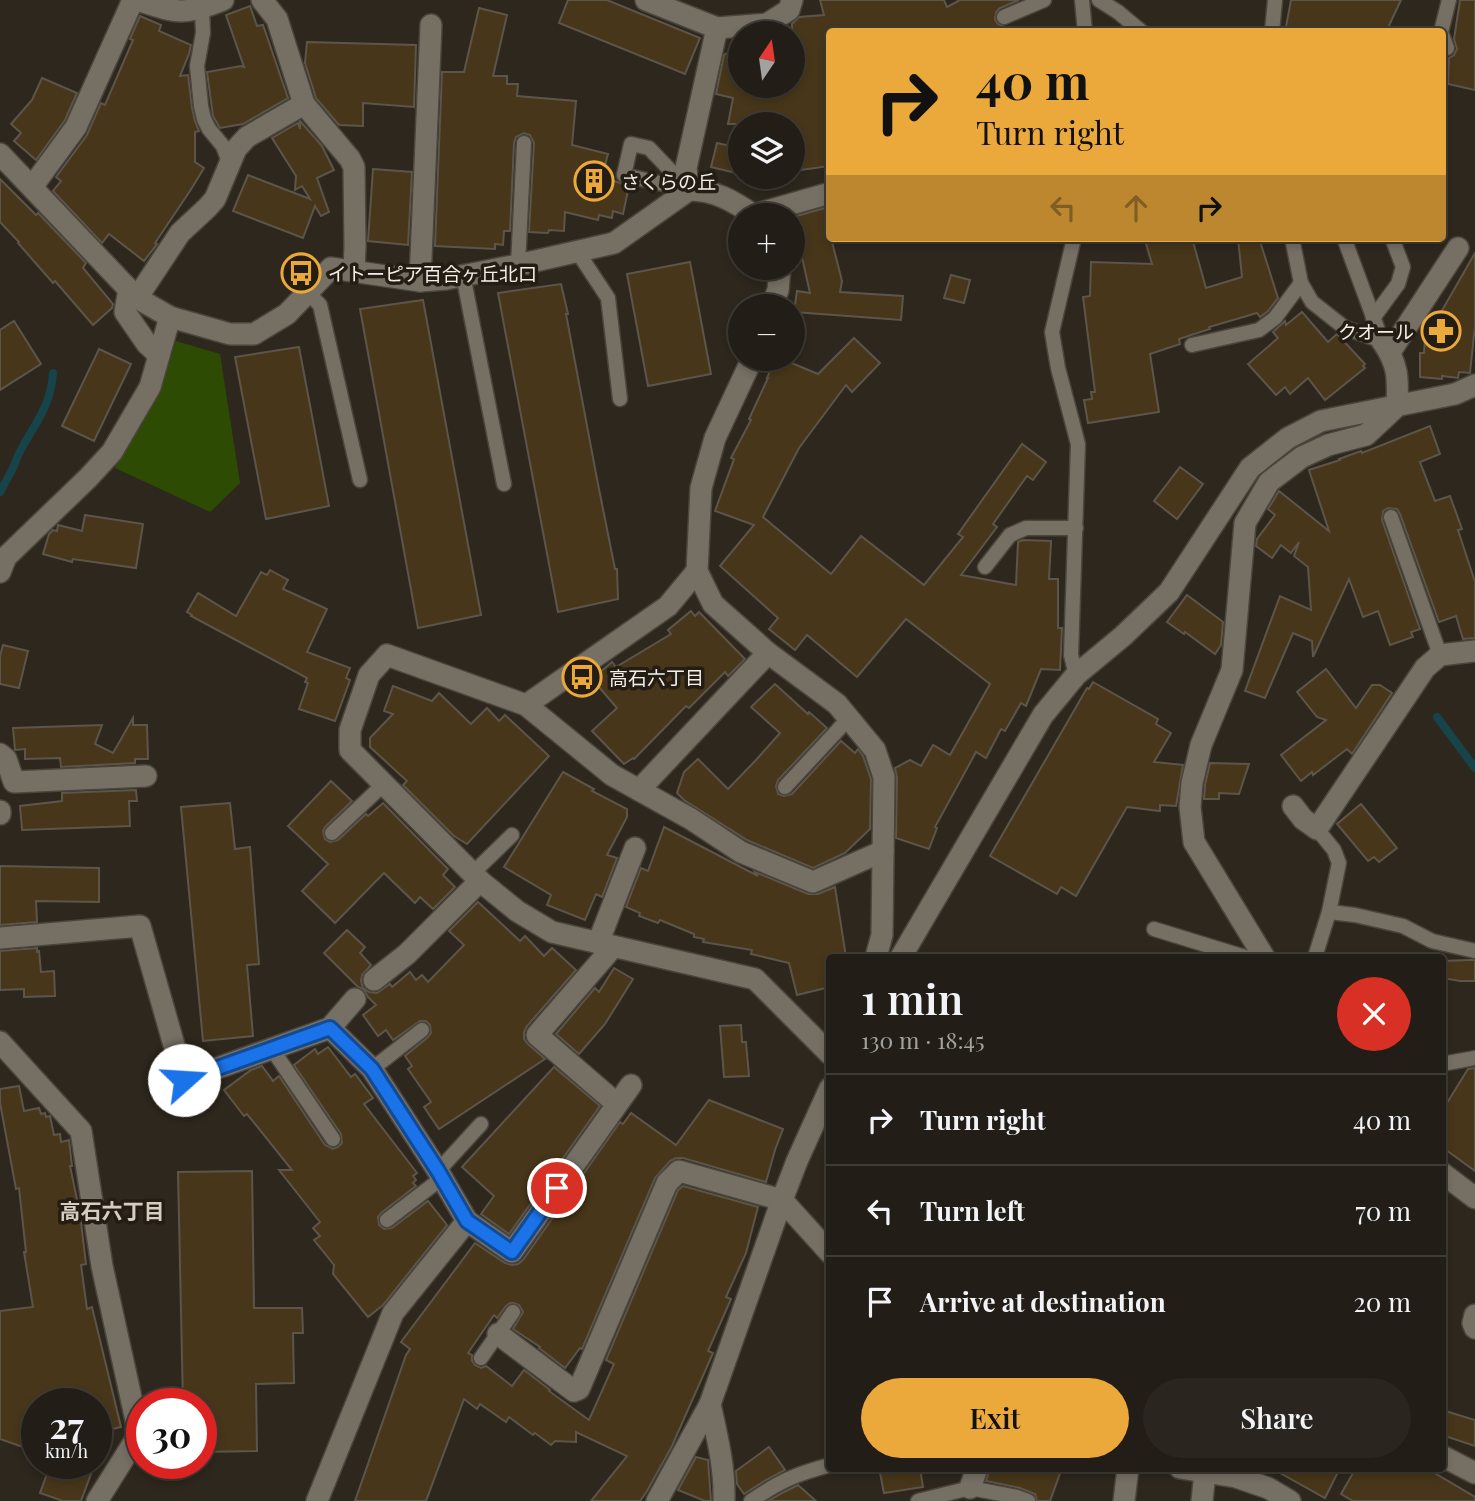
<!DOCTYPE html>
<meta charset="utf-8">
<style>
:root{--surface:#221d16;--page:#2a261f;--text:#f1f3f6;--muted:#a2a2a1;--line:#3f3b35;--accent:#eca93b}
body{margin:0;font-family:"Playfair Display","Noto Sans JP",serif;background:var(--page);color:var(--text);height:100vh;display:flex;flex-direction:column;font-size:26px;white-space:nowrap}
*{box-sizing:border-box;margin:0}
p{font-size:23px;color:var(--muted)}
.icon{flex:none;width:38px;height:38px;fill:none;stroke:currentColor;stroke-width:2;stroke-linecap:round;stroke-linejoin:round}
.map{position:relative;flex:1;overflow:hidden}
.details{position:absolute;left:826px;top:954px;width:620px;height:518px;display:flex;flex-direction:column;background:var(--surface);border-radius:7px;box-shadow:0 4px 10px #0003,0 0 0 2px var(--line)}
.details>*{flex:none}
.banner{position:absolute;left:826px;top:28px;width:620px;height:214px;border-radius:7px;box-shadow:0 4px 10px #0003,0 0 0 2px var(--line);background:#eca93b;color:#111;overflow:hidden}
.needle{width:46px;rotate:13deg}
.controls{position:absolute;left:728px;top:21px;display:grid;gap:14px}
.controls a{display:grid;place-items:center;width:77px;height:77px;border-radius:50%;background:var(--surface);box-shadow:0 4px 10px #0003,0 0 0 2px var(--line);font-size:35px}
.speed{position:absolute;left:21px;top:1388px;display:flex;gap:14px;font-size:35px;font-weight:700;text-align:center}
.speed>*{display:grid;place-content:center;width:91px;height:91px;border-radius:50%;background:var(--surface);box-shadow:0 4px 10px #0003,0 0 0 2px var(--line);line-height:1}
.speed small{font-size:18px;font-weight:400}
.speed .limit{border:10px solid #d22;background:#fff;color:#111}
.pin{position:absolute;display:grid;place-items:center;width:60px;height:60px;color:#fff;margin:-30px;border:4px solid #fff;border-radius:50%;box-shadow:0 2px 7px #0007}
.me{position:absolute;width:77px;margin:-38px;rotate:71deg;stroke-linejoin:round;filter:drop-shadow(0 0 5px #0008)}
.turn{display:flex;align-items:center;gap:24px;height:147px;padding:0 35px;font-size:32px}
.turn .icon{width:91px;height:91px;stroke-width:2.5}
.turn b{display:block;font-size:49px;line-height:60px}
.lanes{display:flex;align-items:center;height:66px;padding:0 35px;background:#0003;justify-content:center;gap:35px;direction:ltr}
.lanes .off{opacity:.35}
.round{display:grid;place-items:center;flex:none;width:74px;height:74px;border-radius:37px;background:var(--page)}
.head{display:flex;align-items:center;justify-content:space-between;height:119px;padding:0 35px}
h1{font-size:42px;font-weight:600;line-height:52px}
.cta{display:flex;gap:14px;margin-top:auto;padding:14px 35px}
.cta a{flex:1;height:80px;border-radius:42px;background:var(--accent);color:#111;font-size:28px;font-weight:600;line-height:80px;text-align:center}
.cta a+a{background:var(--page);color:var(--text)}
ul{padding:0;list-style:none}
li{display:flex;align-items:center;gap:21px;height:91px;padding:0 35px;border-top:2px solid var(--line)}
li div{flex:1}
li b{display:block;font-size:26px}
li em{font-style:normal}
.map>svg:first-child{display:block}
.green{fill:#2e4b04}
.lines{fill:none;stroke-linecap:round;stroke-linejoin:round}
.stream{stroke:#16444a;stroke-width:8}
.building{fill:#473619;stroke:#5c554a;stroke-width:2}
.lane-casing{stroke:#4a453d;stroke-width:17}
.street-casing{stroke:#4a453d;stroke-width:24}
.lane{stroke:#766f64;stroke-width:14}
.street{stroke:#766f64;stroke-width:21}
.route-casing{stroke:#114b97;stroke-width:18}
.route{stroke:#1a73e8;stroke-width:12}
.labels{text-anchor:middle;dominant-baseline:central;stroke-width:7;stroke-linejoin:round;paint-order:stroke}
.poi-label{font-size:19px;fill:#f2eee8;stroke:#231d14;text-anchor:start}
.neighbourhood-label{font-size:21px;font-weight:bold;fill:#d5cdc1;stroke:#231d14}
</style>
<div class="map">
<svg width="1475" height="1501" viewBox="0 0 1475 1501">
<rect width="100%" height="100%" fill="#2d271d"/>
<polygon class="green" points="176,341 220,354 240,483 210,512 115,468 130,444 126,440 136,423 141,426 160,392"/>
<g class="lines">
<g class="stream">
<path d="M0,492C4,484 9,476 13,468C16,462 18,454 22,448C36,422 51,405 53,373"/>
<polyline points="1437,717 1475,768"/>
</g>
</g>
<g class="building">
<polygon points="568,0 607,0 700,38 685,74 559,23"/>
<polygon points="820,0 944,0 947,7 960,0 1019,0 1000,8 996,12 995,20 998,24 1003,26 1004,32 830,32 830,61 826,62 830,108 830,166 793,171 793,124 728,124 733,98 716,94 724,55 740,46 740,86 793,86 792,24 799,17 824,15"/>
<polygon points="1291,0 1401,0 1386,32 1285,32"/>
<polygon points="1460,0 1475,0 1475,90 1448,84 1449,58 1454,55 1457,49 1454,39"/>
<polygon points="250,6 257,26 263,25 288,98 243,124 220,128 213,116 207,72 241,66 244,67 226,15"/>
<polygon points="479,8 507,15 493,76 507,76 507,84 518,84 517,96 576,101 572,145 608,154 602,177 629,186 623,214 613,211 612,218 599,215 598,220 565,212 564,231 549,230 548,233 529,232 534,143 530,135 524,133 516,137 514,143 510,231 504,231 503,245 495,244 495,249 435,246 442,72 464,72"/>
<polygon points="140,16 161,25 159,31 191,45 189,54 180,76 188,75 192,108 195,121 199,131 195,132 195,162 204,168 190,191 155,243 157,244 144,261 109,234 102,243 53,191 61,181 56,177 87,135 101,103 105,105 133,40 130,39"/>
<polygon points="307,42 416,45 414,107 363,103 363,126 339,125 316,98 305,63"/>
<polygon points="42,78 77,93 65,120 36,160 14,141 21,133 11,124 32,100"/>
<polygon points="300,121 322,146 334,170 317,178 329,212 321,216 315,206 303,238 233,211 248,175 310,199 302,186 295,190 296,176 272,138 298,123 300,129"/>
<polygon points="717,143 740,148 740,174 711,167"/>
<polygon points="373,169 412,172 408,245 368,241"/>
<polygon points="0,179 36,215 38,213 86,263 83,268 113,304 112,308 93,325 55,281 53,283 18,243 19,242 0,222"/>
<polygon points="825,208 830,225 830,238 831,238 842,281 840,292 903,296 901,320 794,312 797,291 810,293 793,217"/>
<polygon points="1165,238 1192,238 1206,288 1242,277 1238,238 1259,238 1278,298 1268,311 1260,317 1257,313 1209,327 1210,329 1179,339 1180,344 1150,354 1159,412 1088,423 1084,400 1092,399 1091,392 1095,392 1083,297 1090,296 1091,262 1152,264 1146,244"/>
<polygon points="1475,253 1475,325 1470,373 1459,372 1458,378 1442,376 1442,379 1420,377 1420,353 1424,353 1425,340"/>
<polygon points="690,262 711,374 648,386 627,274"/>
<polygon points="951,275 970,280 964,303 944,298"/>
<polygon points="561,284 568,314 566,314 597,479 615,569 617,569 618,599 558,612 498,293"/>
<polygon points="423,300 481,615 418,628 360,309"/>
<polygon points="1302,312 1328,342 1337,334 1365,364 1363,366 1365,368 1325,400 1308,378 1290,394 1285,387 1276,395 1248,364 1278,338 1273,332 1285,321 1286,325"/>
<polygon points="14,321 41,364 0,390 0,330"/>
<polygon points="854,338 880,363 852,392 846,385 799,448 763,517 831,574 861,536 924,585 963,537 958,534 1022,444 1046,462 1033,480 1027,476 993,524 997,527 961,575 1016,585 1018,542 1023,540 1051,541 1049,579 1058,579 1058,628 1062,628 1060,670 1041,669 1026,706 1021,703 1005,731 1001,729 986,758 976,752 935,827 937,828 929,849 896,838 897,777 895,768 910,760 921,766 933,745 950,755 990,684 906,619 857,677 807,635 795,650 769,629 778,618 720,566 754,525 715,511 734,459 731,458 751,420 749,419 768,378 767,378 775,359 782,359 818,374"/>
<polygon points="299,347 329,506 266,519 235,357"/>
<polygon points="99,349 131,364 94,441 62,426"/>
<polygon points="1430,426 1440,454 1420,462 1435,501 1450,496 1462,529 1458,530 1475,582 1475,638 1463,639 1456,616 1439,622 1400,514 1397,509 1388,508 1383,511 1382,520 1420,629 1411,632 1413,637 1390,645 1378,611 1363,617 1349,579 1313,657 1312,641 1293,633 1265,698 1245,691 1280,596 1311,610 1308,567 1294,556 1299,542 1291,553 1281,545 1272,558 1256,546 1257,539 1275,515 1268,509 1279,491 1329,531 1309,470 1340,460 1339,459 1361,451 1362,453"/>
<polygon points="1180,467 1203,484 1177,519 1154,501"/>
<polygon points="85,515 143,524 136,568 73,559 72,562 43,554 49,534 53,530 57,531 58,525 82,531"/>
<polygon points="270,570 288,580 283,589 327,609 307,652 350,668 346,678 350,680 335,721 299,709 308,683 305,682 307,678 191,616 192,615 187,612 198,593 236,616 261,572 267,575"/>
<polygon points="1187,595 1223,622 1221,645 1215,654 1185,632 1184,634 1167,622"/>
<polygon points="691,611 695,616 699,612 745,659 728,676 725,672 689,708 686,706 634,759 633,758 624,764 592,731 617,708 592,679 612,662 616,667 671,634 668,630"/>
<polygon points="3,645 28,651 19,688 0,684 0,656"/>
<polygon points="1326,669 1356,708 1372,685 1380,685 1392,693 1352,754 1347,749 1313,775 1312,772 1301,781 1281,755 1326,720 1317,717 1297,692"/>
<polygon points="1093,682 1158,719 1156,724 1171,733 1154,762 1183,765 1176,806 1160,805 1160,811 1127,807 1076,896 1061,887 1057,894 990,856 1087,688 1089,689"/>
<polygon points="775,684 808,714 809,712 827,728 778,780 776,786 778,794 784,796 792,794 841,741 855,753 858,749 863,756 871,779 870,829 845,853 813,868 747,840 684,800 677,793 684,772 698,759 728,789 756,760 780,733 751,707"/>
<polygon points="393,686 432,701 439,693 471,724 487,708 499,721 505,715 549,756 467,844 454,836 403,785 407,781 370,747 370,738 393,714 384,711"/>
<polygon points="133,718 133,725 147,725 148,759 135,759 135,763 61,767 60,758 25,759 25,749 15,750 13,728 102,725 95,744 113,753"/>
<polygon points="1210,763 1249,764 1239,794 1219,793 1219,799 1204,799 1205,785"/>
<polygon points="563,772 594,789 592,791 627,809 627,817 607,855 617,858 602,897 596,894 585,920 547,905 551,895 504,867"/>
<polygon points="331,781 352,801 325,827 323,831 325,839 330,842 338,840 366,814 368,816 383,803 448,869 443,875 455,887 433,909 420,897 415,903 384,873 335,923 302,891 328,864 288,826"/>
<polygon points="136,790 137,801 129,801 130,826 22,830 20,806 62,801 62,793"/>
<polygon points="230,803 235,849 250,847 259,964 247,965 253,1036 203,1041 181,807"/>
<polygon points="1361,804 1397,848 1379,862 1374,857 1368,861 1337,824"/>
<polygon points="664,827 758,876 755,872 808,894 818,894 835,887 846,957 830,957 830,987 797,995 789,963 751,954 752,950 703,942 704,939 694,937 694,934 660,920 658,923 639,916 640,913 626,907 641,868 648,871"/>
<polygon points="0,866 99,868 99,902 36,901 37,922 0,925"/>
<polygon points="478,902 520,941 525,936 544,956 552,948 576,970 527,1026 524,1032 524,1039 528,1044 545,1059 439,1129 424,1107 431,1102 408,1069 412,1066 405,1056 428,1037 431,1033 430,1025 426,1021 420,1021 393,1040 386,1030 378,1036 363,1015 376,1005 368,997 364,990 357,986 324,953 347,930 365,947 360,953 371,965 362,975 361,981 363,988 369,992 377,993 390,984 392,987 410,972 416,980 422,975 428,982 464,945 449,931"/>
<polygon points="37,948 37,952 39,951 41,972 54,971 55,996 24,997 24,989 0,990 0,951"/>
<polygon points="1469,960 1475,960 1475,981 1460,981 1442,978 1442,961"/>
<polygon points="614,968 633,979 605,1024 579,1054 556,1034 595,988 599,992"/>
<polygon points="741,1025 742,1042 746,1042 749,1076 724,1077 720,1026"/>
<polygon points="328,1047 351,1077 355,1074 373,1098 364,1104 417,1173 413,1176 416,1180 413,1183 416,1186 381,1213 378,1217 379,1225 384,1229 392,1228 428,1201 447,1225 383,1305 368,1317 333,1274 334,1265 314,1240 320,1236 313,1228 320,1222 279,1170 292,1170 247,1114 244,1116 224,1090 251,1070 262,1066 273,1081 279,1076 325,1145 333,1149 338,1147 342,1143 341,1134 294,1065 315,1049 318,1054"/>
<polygon points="554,1067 600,1106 509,1234 481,1214 494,1196 462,1167"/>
<polygon points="1475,1068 1475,1171 1442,1147 1442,1111 1468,1069"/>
<polygon points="19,1086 24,1111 39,1108 41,1114 45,1113 46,1117 50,1116 54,1135 60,1134 61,1142 69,1140 72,1166 70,1166 80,1214 86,1264 81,1265 87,1309 92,1307 121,1427 96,1433 96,1404 37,1404 37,1452 0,1439 0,1311 33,1307 24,1252 26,1252 19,1188 16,1189 0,1103 0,1089"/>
<polygon points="709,1100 783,1129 775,1150 766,1182 683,1158 676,1158 670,1161 655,1178 582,1349 580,1348 565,1368 539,1348 540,1347 513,1329 523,1312 519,1305 514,1303 510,1303 506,1306 497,1318 494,1315 468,1353 472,1355 472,1361 475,1365 481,1368 486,1366 512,1386 524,1370 550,1390 549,1391 589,1420 614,1364 606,1360 678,1190 683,1186 758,1207 746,1253 726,1297 731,1299 708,1351 713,1353 672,1446 647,1491 640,1501 591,1501 627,1456 576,1432 576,1442 555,1441 551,1445 535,1433 533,1435 509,1417 506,1422 480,1404 477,1409 464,1399 426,1501 355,1501 406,1355 410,1349 401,1342 475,1243 505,1263 512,1265 518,1264 523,1260 620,1122 623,1124 631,1113 676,1145"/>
<polygon points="252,1171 254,1308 302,1308 303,1333 293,1333 294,1383 256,1384 257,1451 201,1452 201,1404 183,1404 178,1172"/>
<polygon points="1442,1410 1475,1420 1475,1446 1442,1435"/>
<polygon points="769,1447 785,1470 766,1480 744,1494 737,1484 736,1471"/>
<polygon points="696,1457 708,1460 711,1501 705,1501 678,1490"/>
<polygon points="51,1463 95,1463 81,1501 63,1501 40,1493"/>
<polygon points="879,1468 920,1468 923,1487 884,1493"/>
<polygon points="990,1468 1062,1468 1050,1501 1037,1501 1035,1494 1020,1488 986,1481"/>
<polygon points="1271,1468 1340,1468 1325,1498"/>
<polygon points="1356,1468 1426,1468 1475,1497 1475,1501 1353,1501 1341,1494"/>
<polygon points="798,1485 816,1501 768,1501 784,1492"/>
</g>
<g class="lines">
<g class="lane-casing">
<g id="lane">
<polyline points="1082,0 1085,32"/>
<polyline points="1099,0 1118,12 1142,32"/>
<polyline points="202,9 203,33 197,66 201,106 204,119 209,129 223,146 229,162"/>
<polyline points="1004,17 1044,0"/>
<polyline points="1272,32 1275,0"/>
<polyline points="1441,32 1449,0"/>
<polyline points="1442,35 1447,48"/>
<polygon points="631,144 649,148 689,190 624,175"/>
<polyline points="1074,238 1052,332 1058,368 1078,444 1071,655 1076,675"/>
<polyline points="1292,238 1301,283 1312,302 1345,328 1382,341"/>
<polyline points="1344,238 1382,341"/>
<polyline points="577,251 608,298 620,399"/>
<polyline points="518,265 524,143"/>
<polyline points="463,275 504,484"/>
<polyline points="307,292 320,305 360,480"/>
<polyline points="1373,318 1398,284 1403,267 1392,238"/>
<polyline points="1192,345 1259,330 1275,318 1301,283"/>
<polyline points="1391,517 1440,655"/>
<polyline points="985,567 1010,535 1026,528 1076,528"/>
<polyline points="785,787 849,718"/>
<polyline points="332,833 384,784"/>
<polyline points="473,873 512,835"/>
<polyline points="1329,912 1355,915 1403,926 1432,941 1475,951"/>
<polyline points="1154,929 1245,957"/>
<polyline points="1315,957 1329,912 1339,863 1334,850 1317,829"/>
<polyline points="272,1049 333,1139"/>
<polyline points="1442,1064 1475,1058"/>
<polyline points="372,1069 422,1030"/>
<polyline points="438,1171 481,1124"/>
<polyline points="387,1220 442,1178"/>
<polyline points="481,1358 513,1312"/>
<path d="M751,1501C780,1481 796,1474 830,1465"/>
<polyline points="918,1501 970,1488 1017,1497 1028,1501"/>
</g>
</g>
<g class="street-casing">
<g id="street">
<path d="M137,0C177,13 183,16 223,0"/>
<polyline points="262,0 277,19 304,104 350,159 354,167 355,247 354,270"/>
<polyline points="646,0 717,28 767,24 789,10 792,0"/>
<path d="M0,154L137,298L170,317L230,334H254L287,314L331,268L420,281L446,279L518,265L614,243L689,190C714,190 734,201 753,215L830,193"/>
<polyline points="32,187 76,127 133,0"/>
<polyline points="689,190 686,168 717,28"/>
<polyline points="420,281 431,25"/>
<polyline points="129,289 125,312 147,344 159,355"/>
<polyline points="137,298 180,233 207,208 215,199 236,149 247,137 304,104"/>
<polyline points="772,306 778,290 780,268"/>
<polyline points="1390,352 1458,248"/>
<polyline points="752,359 715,438 701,488 697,571 713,604 768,653 837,704 875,750 884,777 882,935 876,957"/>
<polyline points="0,572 6,557 88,478 112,452 150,387 170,317"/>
<polyline points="526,705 668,606 697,571"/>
<polyline points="0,754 6,759 14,782 146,776"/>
<polyline points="639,790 768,653"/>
<polyline points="1293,806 1303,819 1317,829 1425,668 1440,655 1475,651"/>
<polyline points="0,811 0,814"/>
<polyline points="0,938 140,926 184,1080 330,1028 355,999"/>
<polyline points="598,943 635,848"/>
<polyline points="613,947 537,1035 617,1104"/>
<polyline points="901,957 1043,715 1076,675 1123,636 1169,592 1250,468 1288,438 1321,421 1455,394 1475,385"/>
<path d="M1264,957L1194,842L1190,807L1192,783L1201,745L1232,670L1245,523L1269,482L1302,457L1328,445L1366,435L1397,406C1398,379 1399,365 1382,341"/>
<polyline points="374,980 407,954 480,881"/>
<polyline points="0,1042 81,1131 102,1266 139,1434 97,1501"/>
<polyline points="830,1054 755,979 552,932 517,911 480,881 350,750 350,730 369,675 387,655 526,705 612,775 691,819 741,852 813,882 883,851"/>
<polyline points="1442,1173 1475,1198"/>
<polyline points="467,1221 512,1252 631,1085"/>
<polyline points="1475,1315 1473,1323 1475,1328"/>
<polyline points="498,1334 574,1391 579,1389 667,1183 679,1171 782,1200 830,1253"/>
<path d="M710,1404C717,1436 725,1468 724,1501"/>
<polyline points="1442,1456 1475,1473"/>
<polyline points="1180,1468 1236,1477 1268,1488 1290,1501"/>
<polyline points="970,1488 977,1468"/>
<polyline points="317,1501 393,1313 467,1221 438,1171 372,1069 330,1028"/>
<polyline points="657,1501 710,1404 782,1200 797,1161 830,1088"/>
<polyline points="1124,1501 1128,1468"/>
<polyline points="1202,1501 1205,1472"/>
</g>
</g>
<use href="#lane" class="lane"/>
<use href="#street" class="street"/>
</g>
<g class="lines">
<g class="route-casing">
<polyline id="route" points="184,1080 330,1028 372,1069 438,1171 467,1221 512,1252 557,1188"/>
</g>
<use href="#route" class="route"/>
</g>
<defs>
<g id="building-ring" transform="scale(2.0125)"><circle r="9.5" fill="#231d14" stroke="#eca93b" stroke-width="1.5"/><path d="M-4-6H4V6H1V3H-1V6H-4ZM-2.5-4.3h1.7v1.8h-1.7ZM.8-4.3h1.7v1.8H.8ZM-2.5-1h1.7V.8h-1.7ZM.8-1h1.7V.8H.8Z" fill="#eca93b"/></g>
<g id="bus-ring" transform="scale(2.0125)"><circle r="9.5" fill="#231d14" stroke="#eca93b" stroke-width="1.5"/><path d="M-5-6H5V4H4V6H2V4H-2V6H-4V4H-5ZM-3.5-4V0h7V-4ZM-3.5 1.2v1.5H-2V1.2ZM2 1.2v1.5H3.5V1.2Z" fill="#eca93b"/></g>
<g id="pharmacy-ring" transform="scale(2.0125)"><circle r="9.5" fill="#231d14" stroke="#eca93b" stroke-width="1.5"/><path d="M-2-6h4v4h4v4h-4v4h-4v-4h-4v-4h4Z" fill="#eca93b"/></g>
</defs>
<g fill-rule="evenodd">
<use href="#building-ring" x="594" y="181"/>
<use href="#bus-ring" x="301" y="273"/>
<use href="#pharmacy-ring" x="1441" y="331"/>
<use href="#bus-ring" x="582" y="677"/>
</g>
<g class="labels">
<g class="poi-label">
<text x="621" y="181">さくらの丘</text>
<text x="328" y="273">イトーピア百合ヶ丘北口</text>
<text x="1414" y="331" text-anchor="end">クオール</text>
<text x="609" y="677">高石六丁目</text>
</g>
<g class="neighbourhood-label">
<text x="112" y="1210">高石六丁目</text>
</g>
</g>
</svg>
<div class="controls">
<a><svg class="needle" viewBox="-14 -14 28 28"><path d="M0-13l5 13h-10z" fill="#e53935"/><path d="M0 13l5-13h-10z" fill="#a2a2a1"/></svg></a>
<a><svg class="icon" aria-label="layers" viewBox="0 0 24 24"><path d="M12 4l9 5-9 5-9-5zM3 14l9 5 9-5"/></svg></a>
<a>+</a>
<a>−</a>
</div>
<div class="speed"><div>27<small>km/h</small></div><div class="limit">30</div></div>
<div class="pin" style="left:557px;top:1188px;background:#d93025"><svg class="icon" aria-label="arrive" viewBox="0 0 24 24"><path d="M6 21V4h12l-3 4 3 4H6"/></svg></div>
<svg class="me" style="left:184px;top:1080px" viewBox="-20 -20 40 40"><circle r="19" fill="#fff"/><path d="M0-13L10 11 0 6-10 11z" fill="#1a73e8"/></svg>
<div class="banner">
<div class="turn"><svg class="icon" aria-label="right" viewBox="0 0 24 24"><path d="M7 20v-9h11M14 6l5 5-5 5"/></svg><div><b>40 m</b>Turn right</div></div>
<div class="lanes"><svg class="icon off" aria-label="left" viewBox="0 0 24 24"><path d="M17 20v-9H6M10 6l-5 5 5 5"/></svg><svg class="icon off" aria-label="ahead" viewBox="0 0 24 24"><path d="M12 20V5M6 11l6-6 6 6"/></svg><svg class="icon" aria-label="right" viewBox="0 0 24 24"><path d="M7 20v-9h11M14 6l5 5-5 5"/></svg></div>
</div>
<section class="details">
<div class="head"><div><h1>1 min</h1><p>130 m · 18:45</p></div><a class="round" style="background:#d93025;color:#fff"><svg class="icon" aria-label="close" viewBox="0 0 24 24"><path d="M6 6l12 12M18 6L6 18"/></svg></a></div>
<ul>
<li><svg class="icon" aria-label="right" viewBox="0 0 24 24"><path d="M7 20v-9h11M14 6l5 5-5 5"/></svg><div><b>Turn right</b></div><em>40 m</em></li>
<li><svg class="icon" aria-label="left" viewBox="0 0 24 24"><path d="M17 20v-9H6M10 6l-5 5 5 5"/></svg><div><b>Turn left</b></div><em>70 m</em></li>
<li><svg class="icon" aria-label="arrive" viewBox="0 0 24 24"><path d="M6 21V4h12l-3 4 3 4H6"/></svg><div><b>Arrive at destination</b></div><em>20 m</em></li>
</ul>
<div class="cta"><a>Exit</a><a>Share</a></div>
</section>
</div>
